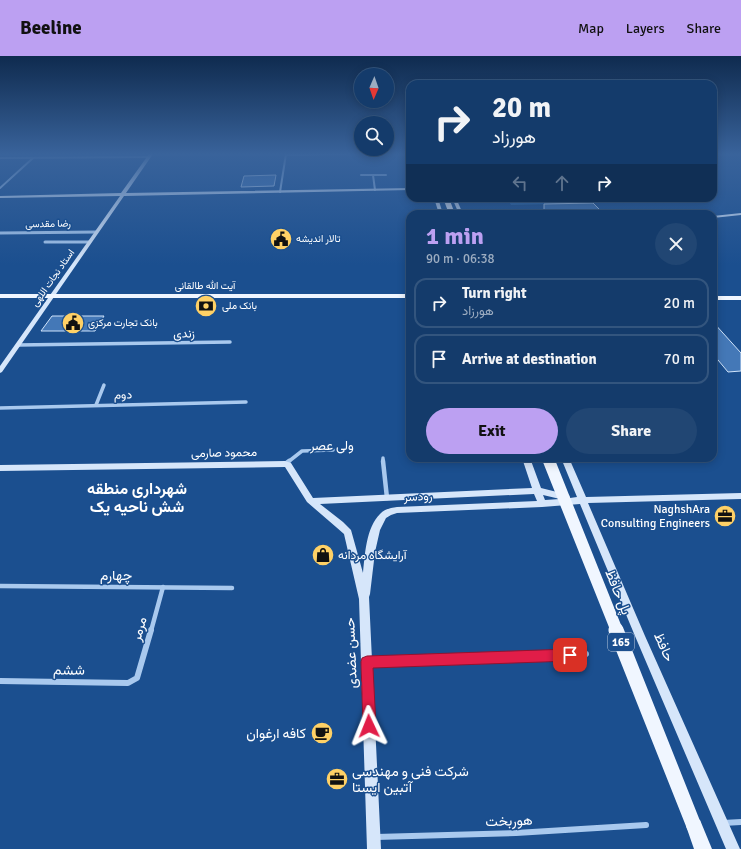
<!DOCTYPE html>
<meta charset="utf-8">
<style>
:root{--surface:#143b6b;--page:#214673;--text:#f1f3f6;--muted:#9dadc1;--line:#33557e;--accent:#bca0f2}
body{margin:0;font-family:Signika,Vazirmatn,sans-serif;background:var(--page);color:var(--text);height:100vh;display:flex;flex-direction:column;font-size:15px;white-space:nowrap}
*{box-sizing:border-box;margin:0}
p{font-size:13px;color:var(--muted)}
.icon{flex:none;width:22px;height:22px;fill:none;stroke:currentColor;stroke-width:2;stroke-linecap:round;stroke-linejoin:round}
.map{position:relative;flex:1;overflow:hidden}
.side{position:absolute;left:406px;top:154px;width:311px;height:252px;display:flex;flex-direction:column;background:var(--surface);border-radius:12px;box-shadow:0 2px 10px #0003,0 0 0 1px var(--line)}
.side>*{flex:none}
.hud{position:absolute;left:406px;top:24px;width:311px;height:122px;border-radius:12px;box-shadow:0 2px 10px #0003,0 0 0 1px var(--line);background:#143b6b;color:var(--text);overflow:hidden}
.needle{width:26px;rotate:182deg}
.tools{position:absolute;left:354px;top:12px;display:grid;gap:8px}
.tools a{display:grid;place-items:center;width:40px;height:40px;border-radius:50%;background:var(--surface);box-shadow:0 2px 10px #0003,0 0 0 1px var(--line);font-size:20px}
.pin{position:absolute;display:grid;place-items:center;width:34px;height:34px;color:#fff;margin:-17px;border-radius:8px;box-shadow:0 2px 6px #0006}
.me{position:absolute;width:44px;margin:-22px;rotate:358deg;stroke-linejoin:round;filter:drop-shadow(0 0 3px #0008)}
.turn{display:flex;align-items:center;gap:14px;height:84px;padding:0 20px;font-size:18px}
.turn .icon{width:52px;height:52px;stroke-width:2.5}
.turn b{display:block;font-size:28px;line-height:34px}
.lanes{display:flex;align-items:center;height:38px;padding:0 20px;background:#0003;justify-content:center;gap:20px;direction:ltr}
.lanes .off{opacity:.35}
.round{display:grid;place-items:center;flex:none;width:42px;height:42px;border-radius:21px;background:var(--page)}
.summary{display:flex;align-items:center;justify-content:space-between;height:68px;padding:0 20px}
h1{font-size:24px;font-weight:700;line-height:30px;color:var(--accent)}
.primary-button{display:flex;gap:8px;margin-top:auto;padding:8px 20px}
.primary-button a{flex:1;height:46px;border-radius:24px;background:var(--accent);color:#111;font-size:16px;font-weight:700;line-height:46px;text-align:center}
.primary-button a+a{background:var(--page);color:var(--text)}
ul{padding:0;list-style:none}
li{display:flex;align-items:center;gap:12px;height:50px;margin:0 8px 6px;padding:0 12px;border:2px solid var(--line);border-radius:12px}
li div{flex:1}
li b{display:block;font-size:15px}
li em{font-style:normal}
header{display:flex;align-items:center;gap:24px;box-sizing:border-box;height:56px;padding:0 20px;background:var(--accent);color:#111}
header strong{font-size:19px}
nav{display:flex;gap:22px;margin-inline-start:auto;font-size:14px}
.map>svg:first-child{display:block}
.green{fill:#2e69ad}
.building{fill:#4478b7;stroke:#cfe3fa}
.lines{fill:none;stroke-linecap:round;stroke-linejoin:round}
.street-far4{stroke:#a9c9ee;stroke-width:2}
.street-far3{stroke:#a9c9ee;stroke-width:3}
.street-far2{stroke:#a9c9ee;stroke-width:3.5}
.street-far1{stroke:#a9c9ee;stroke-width:4.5}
.street{stroke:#a9c9ee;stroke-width:6}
.secondary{fill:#d6e6fa;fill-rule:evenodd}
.primary{fill:#f0f6ff;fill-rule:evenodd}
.primary-bridge-far2{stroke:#f0f6ff;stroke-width:9}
.primary-bridge-far1{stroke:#f0f6ff;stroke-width:12}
.primary-bridge{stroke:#f0f6ff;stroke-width:15}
.route{fill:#e11d48;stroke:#92132f}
.labels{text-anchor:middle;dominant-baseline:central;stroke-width:3;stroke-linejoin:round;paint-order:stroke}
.far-street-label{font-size:10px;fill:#fff;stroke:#1b4f8f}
.far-poi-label{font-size:10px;fill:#fff;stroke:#1b4f8f;text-anchor:start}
.shield{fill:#1b4f8f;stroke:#bbcadd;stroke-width:1}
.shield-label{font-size:11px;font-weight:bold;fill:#fff}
.street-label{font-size:12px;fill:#fff;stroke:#1b4f8f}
.poi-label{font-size:12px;fill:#fff;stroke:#1b4f8f;text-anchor:end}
.neighbourhood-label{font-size:13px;fill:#fff;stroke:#1b4f8f}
.near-street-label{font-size:14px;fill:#fff;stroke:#1b4f8f}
.near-poi-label{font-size:14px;fill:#fff;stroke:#1b4f8f;text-anchor:end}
.district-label{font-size:16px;font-weight:bold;fill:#fff;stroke:#1b4f8f}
</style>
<header>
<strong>Beeline</strong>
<nav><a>Map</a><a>Layers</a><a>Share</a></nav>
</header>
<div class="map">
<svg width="741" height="793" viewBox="0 0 741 793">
<rect width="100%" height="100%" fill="#1b4f8f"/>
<polygon class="green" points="507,142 590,142 594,147 511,149"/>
<g class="building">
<polygon points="276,119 274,130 241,131 244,120"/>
<polygon points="593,147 604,158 544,158 544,148"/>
<polygon points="52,260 104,260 95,275 41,275"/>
<polygon points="713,266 741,297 741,315 728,316 713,298"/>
</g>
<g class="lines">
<g class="street-far4">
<polyline points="286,99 346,98"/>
<polyline points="0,102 148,101"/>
<polyline points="361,119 386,119"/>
<polyline points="373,119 375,134"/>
<polyline points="0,132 33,102"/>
<polyline points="280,136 286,98"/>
</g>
<g class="street-far3">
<polyline points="0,177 96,176"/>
<polyline points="45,186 89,186"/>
</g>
<g class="street-far2">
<polyline points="18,289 230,286"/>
<polyline points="96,349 104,329"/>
<polyline points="0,352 246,346"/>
<polyline points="383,402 383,406"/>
<polyline points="288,406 302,395 333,394"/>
</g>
<g class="street-far1">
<polyline points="383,405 387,442"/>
<polyline points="285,408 289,405"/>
<polyline points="0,530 232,532"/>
<polyline points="151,575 163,531"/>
</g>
<g class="street">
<polyline points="367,606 586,598"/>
<polyline points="0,625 128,627 137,622 151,574"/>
<polyline points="723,767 741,766"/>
<polyline points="376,781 516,777 646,769"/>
</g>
<g class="secondary">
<polygon points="149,98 153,98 126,137 410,132 410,134 124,140 2,316 0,317 0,310 120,140 0,142 0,140 121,137"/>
<polygon points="434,142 438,142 443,158 439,158"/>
<polygon points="452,142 456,142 463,158 459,158"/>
<polygon points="741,157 741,159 713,162 713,160"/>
<path d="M522,402H530L541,432L569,439L570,442L577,441L561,402H569L586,441L741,437V443L588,447L645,580L740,793H726L635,580L580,448L542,451L397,457L391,459L386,462L380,474L375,496L370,538L369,541L381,793H367L359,543L344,478L336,471L307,446L285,411L0,415V409L285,405L291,407L313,442L532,432ZM534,438L537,445L397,451C391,452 384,453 380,458C366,472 365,498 363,517L351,474L343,466L320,448ZM543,439L560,443L545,444Z"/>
</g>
<g class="primary">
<polygon points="443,142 449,142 455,158 449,158"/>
<rect x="0" y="238" width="410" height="4"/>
<rect x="713" y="240" width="28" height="4"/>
<polygon points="694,762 700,764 712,793 694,793 686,770 688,764"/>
</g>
<polyline class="primary-bridge-far2" points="548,402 550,406"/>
<polyline class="primary-bridge-far1" points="549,405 617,575"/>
<polyline class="primary-bridge" points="616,574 694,770"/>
</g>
<linearGradient id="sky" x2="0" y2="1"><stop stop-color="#0f2b4f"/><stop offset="0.47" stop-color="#39639b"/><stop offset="1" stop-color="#39639b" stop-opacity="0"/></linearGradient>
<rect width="741" height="209" fill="url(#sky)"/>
<polygon class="route" points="570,593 574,595 576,599 574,603 570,605 373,612 376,670 374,674 369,676 365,674 363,670 361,606 362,602 367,600"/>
<defs>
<g id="civic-disc" transform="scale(1.15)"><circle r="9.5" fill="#ffd166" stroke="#1b4f8f"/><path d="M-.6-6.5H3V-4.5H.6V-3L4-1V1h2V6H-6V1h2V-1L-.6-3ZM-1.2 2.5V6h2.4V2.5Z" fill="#111"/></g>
<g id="bank-disc" transform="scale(1.15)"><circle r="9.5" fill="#ffd166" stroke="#1b4f8f"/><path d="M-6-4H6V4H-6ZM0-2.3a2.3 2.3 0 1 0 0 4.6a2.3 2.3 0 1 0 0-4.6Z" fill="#111"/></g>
<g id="office-disc" transform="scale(1.15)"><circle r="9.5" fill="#ffd166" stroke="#1b4f8f"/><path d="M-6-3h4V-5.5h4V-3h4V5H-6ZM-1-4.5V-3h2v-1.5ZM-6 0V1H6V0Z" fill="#111"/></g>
<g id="shop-disc" transform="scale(1.15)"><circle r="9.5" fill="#ffd166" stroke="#1b4f8f"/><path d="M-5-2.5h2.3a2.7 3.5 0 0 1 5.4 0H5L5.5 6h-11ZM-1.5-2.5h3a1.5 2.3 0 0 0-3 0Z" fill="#111"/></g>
<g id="cafe-disc" transform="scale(1.15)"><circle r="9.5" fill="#ffd166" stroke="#1b4f8f"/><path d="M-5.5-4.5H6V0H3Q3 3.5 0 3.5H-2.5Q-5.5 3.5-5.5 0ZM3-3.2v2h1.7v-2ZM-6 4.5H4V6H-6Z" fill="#111"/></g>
</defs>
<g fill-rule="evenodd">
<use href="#civic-disc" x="281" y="183"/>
<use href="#bank-disc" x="206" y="250"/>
<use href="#civic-disc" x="73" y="267"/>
<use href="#office-disc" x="725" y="460"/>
<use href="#shop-disc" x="323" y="499"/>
<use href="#cafe-disc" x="322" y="677"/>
<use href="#office-disc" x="337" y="723"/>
</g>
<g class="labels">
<g class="far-street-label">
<text transform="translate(48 168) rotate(-1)">رضا مقدسی</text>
<text transform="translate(53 222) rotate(-55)">استاد نجات اللهی</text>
<text x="205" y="230">آیت الله طالقانی</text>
</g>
<g class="far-poi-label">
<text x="296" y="183">تالار اندیشه</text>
<text x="222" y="250">بانک ملی</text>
<text x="88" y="267">بانک تجارت مرکزی</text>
</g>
<rect class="shield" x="608" y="577" width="26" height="18" rx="3"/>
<g class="shield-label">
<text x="621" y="586">165</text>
</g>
<g class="street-label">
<text transform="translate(184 278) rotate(-1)">زندی</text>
<text transform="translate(123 339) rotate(-1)">دوم</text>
<text transform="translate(224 397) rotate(-1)">محمود صارمی</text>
<text transform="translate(418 441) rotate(-3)">رودسر</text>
</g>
<g class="poi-label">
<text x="710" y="453">NaghshAra<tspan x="710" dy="14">Consulting Engineers</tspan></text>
<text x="338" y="499" text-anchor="start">آرایشگاه مردانه</text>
</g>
<g class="neighbourhood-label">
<text x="332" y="390">ولی عصر</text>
</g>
<g class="near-street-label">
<text x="116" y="519">چهارم</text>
<text transform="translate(618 536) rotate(68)">پل حافظ</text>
<text transform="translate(139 573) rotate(-74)">مرمر</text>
<text transform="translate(664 591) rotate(66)">حافظ</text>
<text transform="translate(351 597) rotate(-92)">حسن عضدی</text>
<text transform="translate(69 614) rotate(1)">ششم</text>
<text transform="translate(509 765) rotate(-2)">هوربخت</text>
</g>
<g class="near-poi-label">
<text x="306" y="677">کافه ارغوان</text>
<text x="352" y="715" text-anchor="start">شرکت فنی و مهندسی<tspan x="352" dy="16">آتبین ایستا</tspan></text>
</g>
<g class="district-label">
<text x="137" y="433">شهرداری منطقه<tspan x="137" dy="18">شش ناحیه یک</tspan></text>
</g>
</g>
</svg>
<div class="tools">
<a><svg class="needle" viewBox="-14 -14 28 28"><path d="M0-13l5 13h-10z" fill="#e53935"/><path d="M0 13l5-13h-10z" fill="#9dadc1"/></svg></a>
<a><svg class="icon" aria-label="search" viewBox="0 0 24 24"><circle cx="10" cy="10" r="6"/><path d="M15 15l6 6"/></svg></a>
</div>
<div class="pin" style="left:570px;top:599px;background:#d93025"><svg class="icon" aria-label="arrive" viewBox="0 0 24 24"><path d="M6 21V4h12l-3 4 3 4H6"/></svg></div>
<svg class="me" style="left:369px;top:670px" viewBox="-20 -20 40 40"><path d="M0-17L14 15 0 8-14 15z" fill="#e11d48" stroke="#fff" stroke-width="4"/></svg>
<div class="hud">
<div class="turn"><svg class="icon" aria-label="right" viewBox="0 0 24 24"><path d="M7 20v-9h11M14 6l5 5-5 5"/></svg><div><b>20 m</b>هورزاد</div></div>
<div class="lanes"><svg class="icon off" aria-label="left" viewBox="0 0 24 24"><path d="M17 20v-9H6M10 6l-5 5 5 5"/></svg><svg class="icon off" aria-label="ahead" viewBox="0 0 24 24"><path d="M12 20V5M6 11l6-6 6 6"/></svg><svg class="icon" aria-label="right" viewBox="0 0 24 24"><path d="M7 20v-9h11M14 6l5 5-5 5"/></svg></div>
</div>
<section class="side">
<div class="summary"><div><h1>1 min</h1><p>90 m · 06:38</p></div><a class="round"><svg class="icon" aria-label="close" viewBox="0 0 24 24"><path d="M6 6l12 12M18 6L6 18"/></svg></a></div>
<ul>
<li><svg class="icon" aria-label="right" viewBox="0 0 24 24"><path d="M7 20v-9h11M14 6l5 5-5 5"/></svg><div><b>Turn right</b><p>هورزاد</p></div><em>20 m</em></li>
<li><svg class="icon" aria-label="arrive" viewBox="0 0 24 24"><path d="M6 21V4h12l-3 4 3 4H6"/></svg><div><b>Arrive at destination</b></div><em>70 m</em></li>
</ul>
<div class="primary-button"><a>Exit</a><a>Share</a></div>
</section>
</div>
